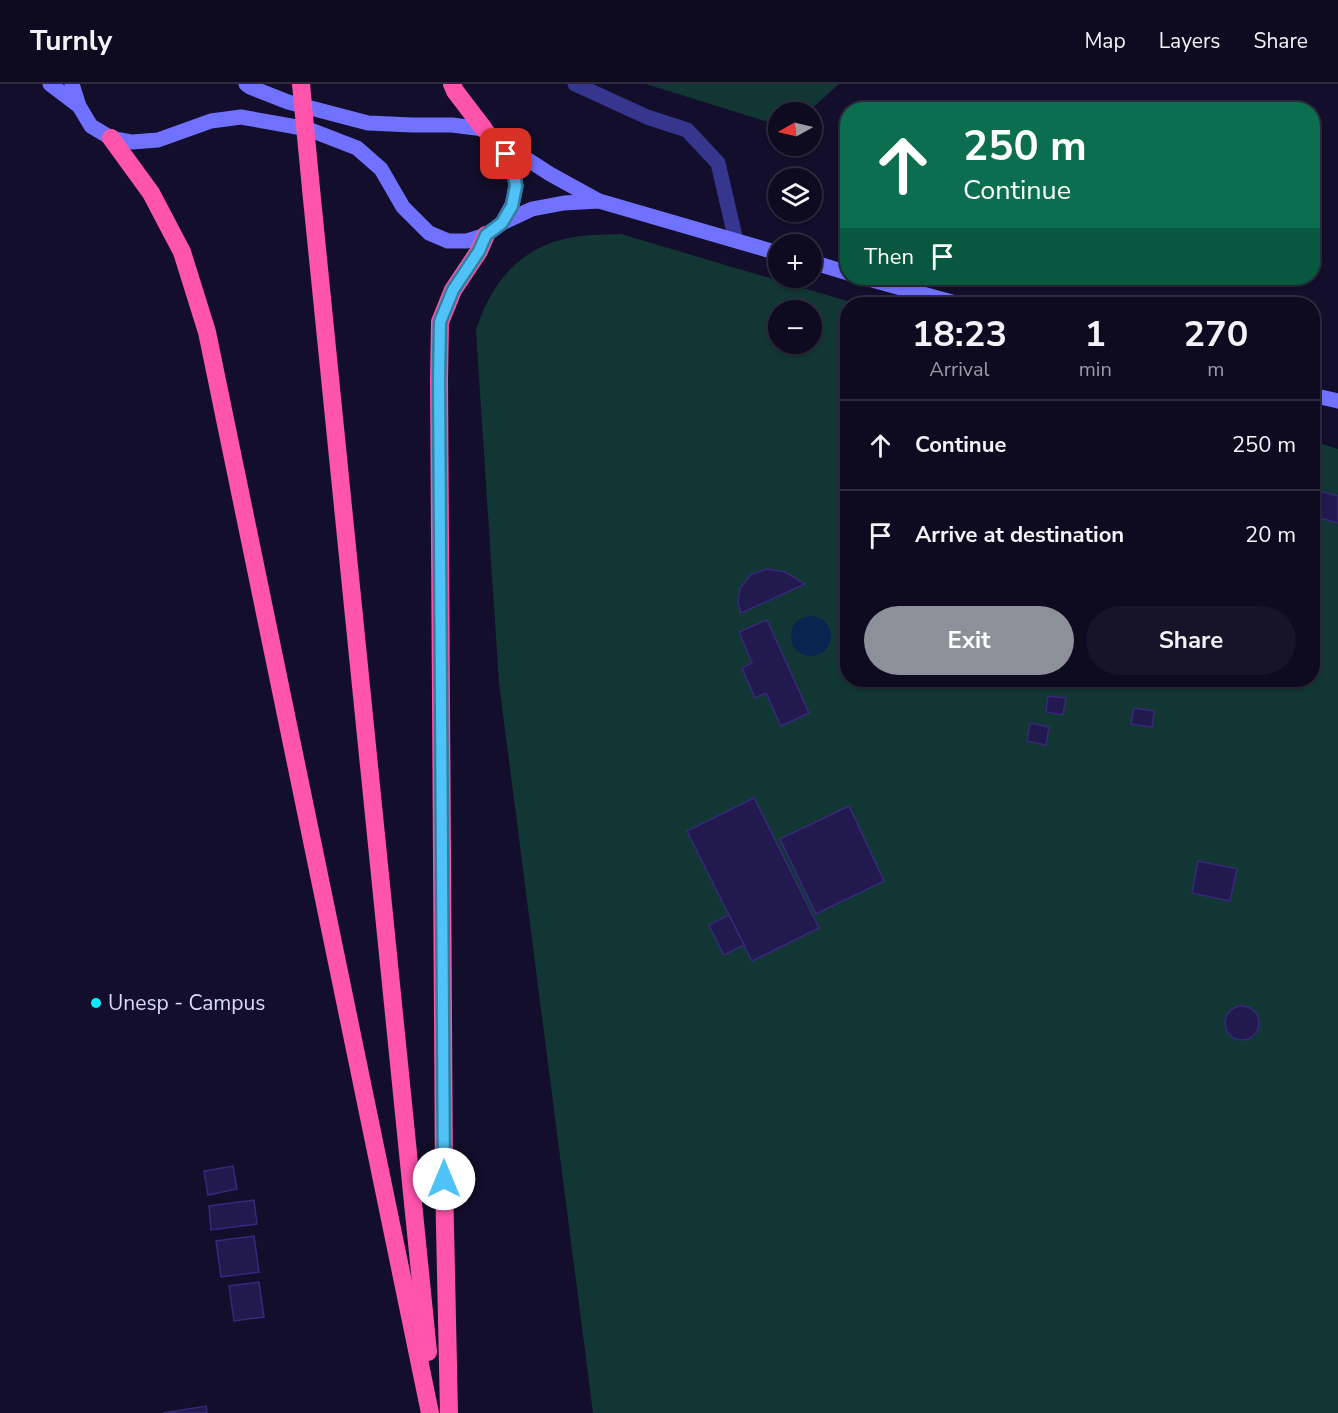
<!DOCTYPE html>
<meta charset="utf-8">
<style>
:root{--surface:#0e0a20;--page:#171329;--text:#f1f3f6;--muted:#9b9aa5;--line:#2e2b3e;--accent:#8c9099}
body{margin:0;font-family:"Nunito Sans",sans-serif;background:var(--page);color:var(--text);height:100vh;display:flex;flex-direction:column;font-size:22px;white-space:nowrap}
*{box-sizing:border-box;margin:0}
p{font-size:20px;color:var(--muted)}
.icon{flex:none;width:33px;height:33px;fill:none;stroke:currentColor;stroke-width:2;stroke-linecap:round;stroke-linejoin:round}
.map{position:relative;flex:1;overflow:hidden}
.sheet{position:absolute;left:840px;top:213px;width:480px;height:390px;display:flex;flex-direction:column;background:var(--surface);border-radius:24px;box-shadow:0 2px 4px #0004,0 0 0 2px var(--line)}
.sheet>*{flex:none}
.hud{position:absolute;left:840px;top:18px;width:480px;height:183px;border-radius:24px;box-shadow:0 2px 4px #0004,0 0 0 2px var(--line);background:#0b6e4f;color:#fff;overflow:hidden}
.needle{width:39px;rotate:262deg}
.fabs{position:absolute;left:768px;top:18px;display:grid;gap:12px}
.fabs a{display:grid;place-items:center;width:54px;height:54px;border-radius:50%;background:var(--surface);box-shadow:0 2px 4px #0004,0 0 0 2px var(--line);font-size:30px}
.pin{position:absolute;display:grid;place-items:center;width:51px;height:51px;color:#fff;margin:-26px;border-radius:12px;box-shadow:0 3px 9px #0006}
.me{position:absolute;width:66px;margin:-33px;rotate:0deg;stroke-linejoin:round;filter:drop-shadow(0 0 4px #0008)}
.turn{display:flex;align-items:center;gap:21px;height:126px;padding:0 24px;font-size:27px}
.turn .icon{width:78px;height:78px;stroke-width:2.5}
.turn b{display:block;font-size:42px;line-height:51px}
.then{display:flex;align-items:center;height:57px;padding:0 24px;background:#0003;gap:12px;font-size:22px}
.eta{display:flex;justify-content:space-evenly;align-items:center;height:102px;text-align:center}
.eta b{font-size:36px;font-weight:700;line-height:42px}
.primary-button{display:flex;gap:12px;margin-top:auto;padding:12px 24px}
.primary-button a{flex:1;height:69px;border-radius:36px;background:var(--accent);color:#fff;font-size:24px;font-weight:700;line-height:69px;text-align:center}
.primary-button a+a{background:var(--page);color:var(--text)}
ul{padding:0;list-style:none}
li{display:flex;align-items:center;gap:18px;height:90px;padding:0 24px;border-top:2px solid var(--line)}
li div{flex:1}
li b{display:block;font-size:22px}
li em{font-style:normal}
header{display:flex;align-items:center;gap:36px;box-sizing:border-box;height:84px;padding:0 30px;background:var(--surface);border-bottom:2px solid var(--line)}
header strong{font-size:28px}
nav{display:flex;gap:33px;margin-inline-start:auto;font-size:21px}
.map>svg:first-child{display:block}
.green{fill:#113633;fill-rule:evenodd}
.water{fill:#082550}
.building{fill:#22194e;stroke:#36297b;stroke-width:1.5}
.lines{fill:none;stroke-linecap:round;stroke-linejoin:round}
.street{stroke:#36368e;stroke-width:15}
.secondary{stroke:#7071ff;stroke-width:15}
.highway{stroke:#ff54ac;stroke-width:18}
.highway-bridge{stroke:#ff54ac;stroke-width:18}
.route-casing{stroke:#337fa1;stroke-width:15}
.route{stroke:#4fc3f7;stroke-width:10}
.poi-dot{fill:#05efff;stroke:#120e2b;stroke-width:2}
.labels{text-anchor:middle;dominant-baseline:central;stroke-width:6;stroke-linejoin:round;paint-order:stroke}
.poi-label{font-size:21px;fill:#dbd9ff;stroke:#120e2b;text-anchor:start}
</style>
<header>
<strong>Turnly</strong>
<nav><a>Map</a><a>Layers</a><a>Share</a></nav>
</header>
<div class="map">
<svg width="1338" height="1329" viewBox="0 0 1338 1329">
<rect width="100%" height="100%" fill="#120e2b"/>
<g class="green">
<polygon points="646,0 839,0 808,28 778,28 778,41"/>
<path d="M621,150L857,220H848V596H1312L1313,357L1338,365V1329H593L499,599L476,247C489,202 518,165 565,155C583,150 602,151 621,150ZM778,226H812V260H778Z"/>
</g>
<circle class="water" cx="811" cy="552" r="20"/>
<g class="building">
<polygon points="1312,405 1338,412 1338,439 1312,432"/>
<polygon points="767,485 785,488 805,500 741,529 738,519 740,504 752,490"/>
<polygon points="767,536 809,629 781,642 766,609 755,614 742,584 752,579 739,548"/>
<polygon points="1048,612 1066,614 1063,631 1046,628"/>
<polygon points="1134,624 1154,627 1152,643 1131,640"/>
<polygon points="1030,639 1049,643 1046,661 1027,657"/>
<polygon points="754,714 819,844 752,877 687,747"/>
<polygon points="849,722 884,797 816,830 780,755"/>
<polygon points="1198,777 1237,785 1230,817 1192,809"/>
<polygon points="729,831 744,861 724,871 709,841"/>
<circle cx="1242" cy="939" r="17"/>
<polygon points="233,1082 237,1105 208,1111 204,1087"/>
<polygon points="254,1116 257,1140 211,1146 209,1122"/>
<polygon points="254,1152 259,1188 221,1193 216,1157"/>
<polygon points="259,1198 264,1233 234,1237 229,1202"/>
<polygon points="206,1322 207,1329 163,1329"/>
</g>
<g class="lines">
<polyline class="street" points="575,0 647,33 687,46 718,79 736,157"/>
<g class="secondary">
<polyline points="50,0 79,22"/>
<polyline points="72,0 79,22 91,42 111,54 132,58 158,56 211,37 241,33 308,45 357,64 381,85 403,123 429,149 448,157 467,157 486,151 502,139 512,121 516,102 513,82 499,57 484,45 452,41 412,41 368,39 288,18 250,3 246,0"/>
<polyline points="502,59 550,90 599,117 778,169"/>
<polyline points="502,139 532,125 564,119 599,117"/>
<polyline points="812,178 848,189"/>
<polyline points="865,194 959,220"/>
<polyline points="1312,311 1338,317"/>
</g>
<g class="highway">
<polyline points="452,0 455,7 484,45"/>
<polyline points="111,54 151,109 182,168 207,248 430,1329"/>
<polyline points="311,105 428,1268"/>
<polyline points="449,1329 444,1096 439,296 440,238 453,206 479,167 486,151"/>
</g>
<polyline class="highway-bridge" points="301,0 311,105"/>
</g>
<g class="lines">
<g class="route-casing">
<polyline id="route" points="444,1095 439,296 440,238 453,206 479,167 486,151 502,139 512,122 516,102 513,82 506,70"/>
</g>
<use href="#route" class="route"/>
</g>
<circle class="poi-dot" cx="96" cy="919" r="6"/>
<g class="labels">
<g class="poi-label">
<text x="108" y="919">Unesp - Campus</text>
</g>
</g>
</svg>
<div class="fabs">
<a><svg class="needle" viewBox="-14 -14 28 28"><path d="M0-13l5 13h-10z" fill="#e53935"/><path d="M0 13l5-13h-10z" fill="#9b9aa5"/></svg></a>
<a><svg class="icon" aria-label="layers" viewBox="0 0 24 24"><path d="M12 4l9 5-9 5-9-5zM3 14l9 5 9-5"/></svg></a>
<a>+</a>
<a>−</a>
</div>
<div class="pin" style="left:506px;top:70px;background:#d93025"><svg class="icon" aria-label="arrive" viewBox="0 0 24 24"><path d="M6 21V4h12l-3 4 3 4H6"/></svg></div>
<svg class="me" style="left:444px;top:1095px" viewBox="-20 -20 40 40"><circle r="19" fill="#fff"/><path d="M0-13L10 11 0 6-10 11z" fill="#4fc3f7"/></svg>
<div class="hud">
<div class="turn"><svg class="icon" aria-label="ahead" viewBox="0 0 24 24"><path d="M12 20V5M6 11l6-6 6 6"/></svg><div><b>250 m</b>Continue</div></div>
<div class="then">Then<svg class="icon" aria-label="arrive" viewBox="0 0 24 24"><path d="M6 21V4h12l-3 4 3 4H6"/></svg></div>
</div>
<section class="sheet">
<div class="eta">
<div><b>18:23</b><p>Arrival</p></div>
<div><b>1</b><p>min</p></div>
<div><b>270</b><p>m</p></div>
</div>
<ul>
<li><svg class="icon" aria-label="ahead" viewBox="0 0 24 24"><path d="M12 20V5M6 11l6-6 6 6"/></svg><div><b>Continue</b></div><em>250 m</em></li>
<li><svg class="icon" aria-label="arrive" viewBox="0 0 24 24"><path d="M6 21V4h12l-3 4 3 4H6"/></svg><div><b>Arrive at destination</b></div><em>20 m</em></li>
</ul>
<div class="primary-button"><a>Exit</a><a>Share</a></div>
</section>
</div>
